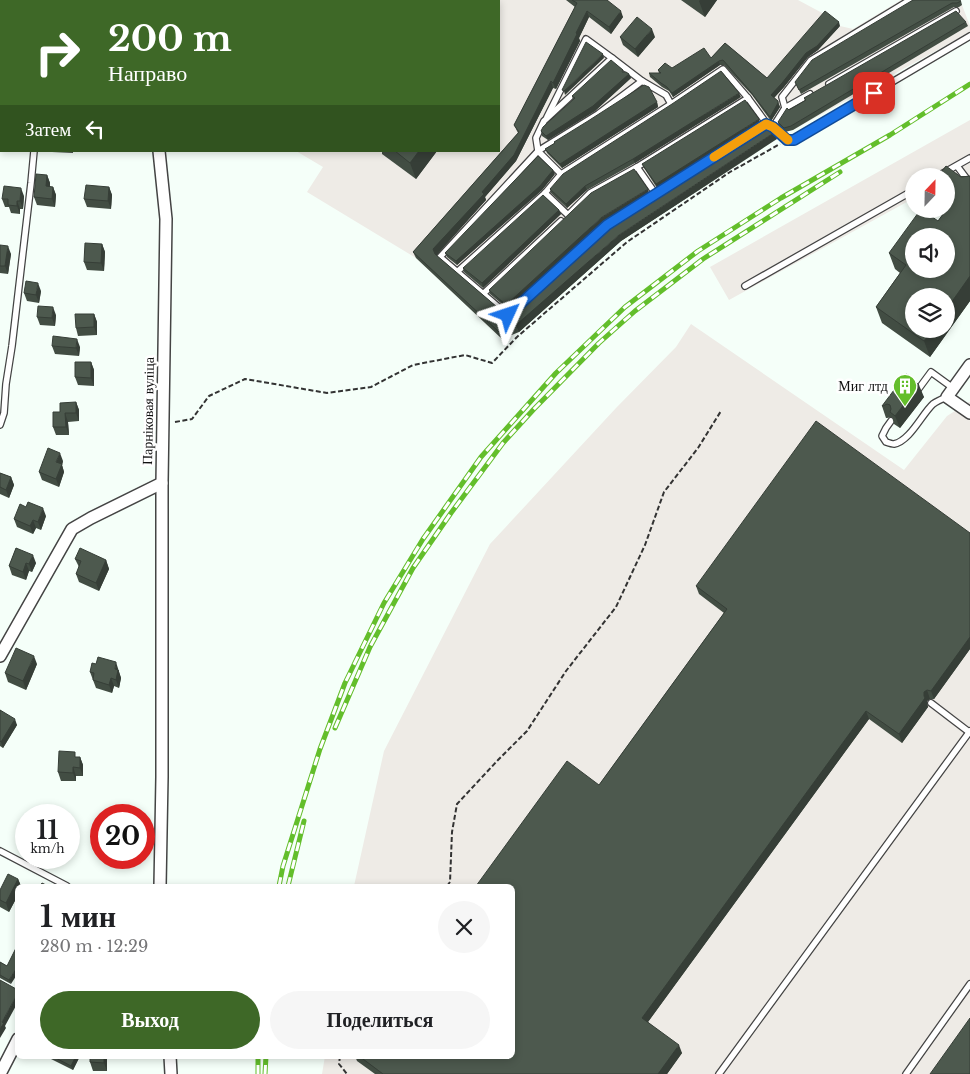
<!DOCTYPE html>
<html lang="ru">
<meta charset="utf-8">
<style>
:root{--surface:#fff;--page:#f6f6f6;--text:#202124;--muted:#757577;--accent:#3e6827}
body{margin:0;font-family:"Libre Baskerville",serif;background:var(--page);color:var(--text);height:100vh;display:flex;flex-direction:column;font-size:19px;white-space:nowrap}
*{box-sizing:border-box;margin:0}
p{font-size:16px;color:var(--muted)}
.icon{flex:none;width:28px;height:28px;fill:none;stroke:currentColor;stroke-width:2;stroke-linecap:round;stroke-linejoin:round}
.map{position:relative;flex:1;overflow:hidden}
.details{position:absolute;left:15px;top:884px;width:500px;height:175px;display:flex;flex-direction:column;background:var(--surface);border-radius:8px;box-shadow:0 2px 8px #0003}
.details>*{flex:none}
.guide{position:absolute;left:0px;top:0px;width:500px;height:152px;box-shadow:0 2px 8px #0003;background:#3e6827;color:#fff;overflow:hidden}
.needle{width:32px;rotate:22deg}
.tools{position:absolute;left:905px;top:168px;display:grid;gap:10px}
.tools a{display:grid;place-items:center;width:50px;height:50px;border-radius:50%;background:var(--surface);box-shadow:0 2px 8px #0003;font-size:25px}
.speed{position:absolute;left:15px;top:804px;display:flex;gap:10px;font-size:25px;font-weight:700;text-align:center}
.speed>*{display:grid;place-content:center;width:65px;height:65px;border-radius:50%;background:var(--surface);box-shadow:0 2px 8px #0003;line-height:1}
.speed small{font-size:12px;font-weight:400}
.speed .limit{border:8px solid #d22;background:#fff;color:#111}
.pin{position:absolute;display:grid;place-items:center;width:42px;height:42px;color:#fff;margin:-21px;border-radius:10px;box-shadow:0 2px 8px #0006}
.me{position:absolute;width:55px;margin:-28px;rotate:48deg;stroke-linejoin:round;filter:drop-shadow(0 0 4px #0008)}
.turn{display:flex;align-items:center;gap:18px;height:105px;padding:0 25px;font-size:22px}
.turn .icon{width:65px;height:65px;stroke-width:2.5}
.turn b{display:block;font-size:35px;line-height:42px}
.then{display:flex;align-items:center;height:48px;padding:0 25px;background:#0003;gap:10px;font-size:19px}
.round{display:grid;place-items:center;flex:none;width:52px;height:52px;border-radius:26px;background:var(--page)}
.headline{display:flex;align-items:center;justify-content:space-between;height:85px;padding:0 25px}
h1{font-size:30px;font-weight:800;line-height:38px}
.cta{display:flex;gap:10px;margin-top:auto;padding:10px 25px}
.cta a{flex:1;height:58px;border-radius:30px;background:var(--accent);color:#fff;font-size:20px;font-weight:800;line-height:58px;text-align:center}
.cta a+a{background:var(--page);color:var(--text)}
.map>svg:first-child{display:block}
.industrial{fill:#eeebe6}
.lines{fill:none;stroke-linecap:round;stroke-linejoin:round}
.lane-casing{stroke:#444;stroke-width:8}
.street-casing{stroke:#444;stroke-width:14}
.path{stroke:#333;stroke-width:2;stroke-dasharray:5 2.5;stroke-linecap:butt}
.lane{stroke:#fff;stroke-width:5.5}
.street{stroke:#fff;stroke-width:11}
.rail-casing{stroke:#63be2b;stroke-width:5}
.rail{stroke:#fff;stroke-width:3;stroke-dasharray:9;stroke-linecap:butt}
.wall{fill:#424d43}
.shaded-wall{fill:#363e37}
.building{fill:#4d594e;stroke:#363e37;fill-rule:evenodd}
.route-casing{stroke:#114b97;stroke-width:12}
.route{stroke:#1a73e8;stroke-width:9}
.slow{stroke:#f59e0b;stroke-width:9}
.labels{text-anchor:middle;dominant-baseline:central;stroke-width:5;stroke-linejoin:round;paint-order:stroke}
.poi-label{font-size:14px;fill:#111;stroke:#fff;text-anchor:end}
.street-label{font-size:14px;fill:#111;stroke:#fff}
</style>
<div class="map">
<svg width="970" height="1074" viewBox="0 0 970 1074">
<rect width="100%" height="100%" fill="#f5fff9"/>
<g class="industrial">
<polygon points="235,0 798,0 826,15 840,26 853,29 901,0 958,0 962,5 970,26 970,32 793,130 788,131 621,241 519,332 502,339 416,258 307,192 323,167 296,151 499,151 499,1 235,1"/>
<polygon points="970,120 970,178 946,176 914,176 914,198 729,300 710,267"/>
<polygon points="691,324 904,470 947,416 969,402 970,402 970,1074 322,1074 325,1056 512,1056 512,886 354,886 384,751 490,544 616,408 676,347"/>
</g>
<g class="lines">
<g class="lane-casing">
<g id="lane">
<polyline points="374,0 376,1"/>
<polyline points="829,84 956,11"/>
<polyline points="785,108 782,97 811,60 910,0"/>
<polyline points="547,117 586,39 612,58"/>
<polyline points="773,127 785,108 810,94"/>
<polyline points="957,166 966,178 970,182"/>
<polyline points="637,167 655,193"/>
<polyline points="561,174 538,151 536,138 544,121 612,58 642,81"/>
<polyline points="938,176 970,158"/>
<polyline points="545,193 568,215"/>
<polyline points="568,215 590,193 637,167 748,98"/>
<polyline points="458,271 545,193 561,174 671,104"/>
<polyline points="745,286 914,190"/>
<polyline points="484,293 561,221"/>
<polyline points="511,312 508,315 440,257 538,151 598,114 642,81 666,95 671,104 723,69 748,98 767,124 773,127 787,140 794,140 970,36"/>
<polyline points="917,391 931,372 953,388"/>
<path d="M891,421L886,428L882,436L886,442C889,443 892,444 894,444C910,441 922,414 933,404C937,401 942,399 947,397"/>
<polyline points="0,425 4,413 6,384 12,346 31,183 34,151"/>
<polyline points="931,703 969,732"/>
<polyline points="0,851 67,886"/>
<polyline points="719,1074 970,731"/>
<polyline points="906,1074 970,984"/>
</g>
</g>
<g class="street-casing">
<g id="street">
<polyline points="160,1 160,0"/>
<polyline points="220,1 220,0"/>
<polyline points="0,44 1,44"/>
<polyline points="970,365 947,397 970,413"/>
<polyline points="0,656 72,529 91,518 162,483 166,219 159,151"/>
<polyline points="160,886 162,777 162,483"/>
<polyline points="170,1056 171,1074"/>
<polyline points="0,1074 18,1039"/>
</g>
</g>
<g class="path">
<polyline points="175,422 192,419 209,396 245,379 327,393 371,387 413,365 465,355 492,363 517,337 627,242 730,172 780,144"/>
<polyline points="447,886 450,882 452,832 457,804 498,760 527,731 566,671 616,607 645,545 664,492 698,448 721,411"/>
<polyline points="340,1056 339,1064 347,1074"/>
</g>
<use href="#lane" class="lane"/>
<use href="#street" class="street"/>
<g class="rail-casing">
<g id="rail">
<polyline points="335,728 370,647 413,568 451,513 503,443 534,409 599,343 635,311 703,259 840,172"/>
<polyline points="279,886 283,866 320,749 345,683 384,603 423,539 481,457 556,373 625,307 698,251 781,198 890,135 970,84"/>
<polyline points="288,886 304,821"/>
<polyline points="258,1074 258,1056"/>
<polyline points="265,1074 266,1056"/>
</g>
</g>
<use href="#rail" class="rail"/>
</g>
<g class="wall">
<polygon points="413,0 467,0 468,1 415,1"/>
<polygon points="566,0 607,0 623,17 611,34 589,17 579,38 580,41 556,89 553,88 516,161 485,197 486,200 436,255 504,313 509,312 777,139 621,241 519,332 502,339 416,258 413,252 518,133 514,125 575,7"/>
<polygon points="681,0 717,0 705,17"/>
<polygon points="913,0 961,1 962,5 959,7 954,7 801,94 795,82"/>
<polygon points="966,22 968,26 793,130 785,132 779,126 778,122 789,110 805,101 804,98"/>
<polygon points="840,26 818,50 808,57 784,87 774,98 778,101 780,107 771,121 752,95 724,65 720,65 673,97 669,91 662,87 650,77 649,73 659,73 658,70 672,68 711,58 725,43 767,78"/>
<polygon points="620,37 655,37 638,57 623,45"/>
<polygon points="624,72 629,74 631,78 595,111 548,140 542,136 541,131 573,100 572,96"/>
<polygon points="741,97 635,163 587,190 567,208 551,193 550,189"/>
<polygon points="657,102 658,107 562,168 547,153 545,149 555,143 554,142"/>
<polygon points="0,121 1,122 1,147 0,145"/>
<polygon points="760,123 657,188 644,168 642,164"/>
<polygon points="52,151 73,151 73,153 52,152"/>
<polygon points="382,151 437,151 416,179 382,154"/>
<polygon points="555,174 542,190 457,265 447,257 445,253"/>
<polygon points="47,175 50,183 50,187 53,187 56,195 55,207 37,205 34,197"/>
<polygon points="946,176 970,176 970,301 930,357 882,323 876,307 900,273 895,269 889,253 938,221 943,214 936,209 946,209"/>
<polygon points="109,187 112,195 111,209 87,207 84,199"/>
<polygon points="649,193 604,221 508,309 490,294 489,290"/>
<polygon points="24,196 23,209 20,209 20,214 11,213 9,207 5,207 2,199"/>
<polygon points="559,210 561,214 483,288 464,272 463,268"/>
<polygon points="102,244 105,252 104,271 87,270 84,262"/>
<polygon points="0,245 11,254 8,274 0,273"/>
<polygon points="41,291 39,303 27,301 24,293"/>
<polygon points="94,314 97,322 97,335 78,336 76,328"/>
<polygon points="56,315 55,326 40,325 37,317"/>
<polygon points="52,346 80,347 79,356 55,354"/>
<polygon points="91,362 94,370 94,386 78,385 75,377"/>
<polygon points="909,376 911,383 924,397 900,428 894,424 892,417 887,418 886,418 882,406"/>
<polygon points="76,402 79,410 79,421 68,422 69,435 56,435 53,427 60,412"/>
<polygon points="63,461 62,465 64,472 59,487 42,480 39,472"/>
<polygon points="0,473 11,477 14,485 9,498 0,494"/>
<polygon points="46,516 41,530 36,528 33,534 17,527 14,519"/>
<polygon points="970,533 970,649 934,699 930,699 927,701 927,703 928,707 902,743 869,719 648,1022 682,1053 667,1074 375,1074 357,1061 355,1056 512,1056 599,785 724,613 699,594 696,586"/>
<polygon points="16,548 36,563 32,572 29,571 26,580 12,575 9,566"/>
<polygon points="75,559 106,560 109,569 99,591 79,582 76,574 79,567"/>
<polygon points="37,664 26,690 8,682 5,673"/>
<polygon points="119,670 119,672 121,678 119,688 114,686 112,693 96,688 90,672"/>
<polygon points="0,710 17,725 3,748 0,746"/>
<polygon points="77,757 80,757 83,765 83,776 76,776 76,781 61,781 58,772"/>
<polygon points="18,879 21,886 18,886 18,895 9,912 0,907 0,890"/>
<polygon points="0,962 7,966 11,984 0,978"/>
<polygon points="48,1056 80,1056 73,1070 49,1058"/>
<polygon points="107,1056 107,1071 93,1071 90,1062"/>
</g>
<g class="shaded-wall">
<polygon points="452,0 467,0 468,1 451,1"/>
<polygon points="700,0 717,0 705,17 699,1"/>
<polygon points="587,11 589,17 579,38 580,41 556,89 553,83 576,33"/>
<polygon points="621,11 623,17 611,34 609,27"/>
<polygon points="839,22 840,26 818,50 808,57 784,87 772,100 771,95 806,53"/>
<polygon points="652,29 655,37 638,57 635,49"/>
<polygon points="603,54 604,58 565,95 564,91"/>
<polygon points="719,61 720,65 673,97 672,93"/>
<polygon points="629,74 631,78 595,111 548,140 546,136"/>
<polygon points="551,81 553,88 516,161 485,197 486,200 436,256 437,261 433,249 482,192"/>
<polygon points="739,93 741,97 635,163 633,159"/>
<polygon points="657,102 658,107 562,168 560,164"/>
<polygon points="778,103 780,107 771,121 770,117"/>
<polygon points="759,119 760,123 657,188 656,184"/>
<polygon points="775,132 777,139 621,241 519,332 516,325 619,235"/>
<polygon points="419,151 437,151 416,179 410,163"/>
<polygon points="553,170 555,174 542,190 457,265 456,261"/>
<polygon points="47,175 50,183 49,195 46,186"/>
<polygon points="585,186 587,190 567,208 566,204"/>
<polygon points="53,187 56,195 55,207 52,199"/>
<polygon points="109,187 112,195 111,209 108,201"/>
<polygon points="21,188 24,196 23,209 20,201"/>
<polygon points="648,189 649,193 604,221 508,309 506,305 602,217"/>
<polygon points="17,201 20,209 20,214 17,206"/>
<polygon points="559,210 561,214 483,288 482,283"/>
<polygon points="102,244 105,252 104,271 101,263"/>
<polygon points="8,246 11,254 8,274 5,266"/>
<polygon points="970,276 970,301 930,357 924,341 933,329 946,329 946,310"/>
<polygon points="38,283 41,291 39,303 36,295"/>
<polygon points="53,307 56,315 55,326 52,318"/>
<polygon points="94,314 97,322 97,335 94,327"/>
<polygon points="77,339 80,347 79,356 76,348"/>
<polygon points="91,362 94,370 94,386 91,378"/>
<polygon points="919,385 924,397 900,428 895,416"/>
<polygon points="76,402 79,410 79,421 76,413"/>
<polygon points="65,413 68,422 69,435 66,427"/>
<polygon points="60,453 63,461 62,465 64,472 59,487 56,479 56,462"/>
<polygon points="11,477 14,485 9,498 6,490"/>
<polygon points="43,508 46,516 41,530 38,522"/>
<polygon points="33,520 36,528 33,534 30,526"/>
<polygon points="33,555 36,563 32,572 29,564"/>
<polygon points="106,560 109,569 99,591 96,583"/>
<polygon points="26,563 29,571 26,580 23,572"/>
<polygon points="970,637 970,649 934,699 931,691"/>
<polygon points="34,656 37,664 26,690 23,681"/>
<polygon points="116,662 121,678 119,688 116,680 115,669"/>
<polygon points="111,678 114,686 112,693 109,685"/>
<polygon points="927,690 930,699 927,701 927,703 928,707 902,743 899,734 924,696 924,692"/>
<polygon points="866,711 869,719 645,1026 642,1018"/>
<polygon points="15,719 17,725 3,748 1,742"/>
<polygon points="80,757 83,765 83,776 80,768"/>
<polygon points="73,767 76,776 76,781 73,773"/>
<polygon points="18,879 21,886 18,886 18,895 9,912 6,903"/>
<polygon points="18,966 18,973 11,984 9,980"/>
<polygon points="18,993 18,1002 5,1026 6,1028 0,1038 0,1029 2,1022"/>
<polygon points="679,1045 682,1053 667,1074 658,1074"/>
<polygon points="76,1056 80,1056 73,1070 71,1066"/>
<polygon points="104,1056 107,1056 107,1071 104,1063"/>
</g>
<g class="building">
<polygon points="428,0 452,0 451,1 430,1"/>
<polygon points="572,0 607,0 621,11 609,27 587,11 576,33 577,34 553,83 551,81 514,155 482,192 484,194 433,249 435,254 504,313 509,312 608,222 765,123 773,129 775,132 619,235 516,325 499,332 413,252 519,132 514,125 577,3"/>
<polygon points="913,0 959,0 961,1 957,3 952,3 799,90 795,82 812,60"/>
<polygon points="825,11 839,22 817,46 806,53 782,83 771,95 778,101 778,103 770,117 750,91 723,60 719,61 672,93 667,87 661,83 649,73 661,73 658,70 665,63 672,68 704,48 711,58 725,43 767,78"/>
<polygon points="956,11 966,22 791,126 784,128 778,122 787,108 789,110 806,100 804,98"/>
<polygon points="637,17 652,29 635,49 620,37"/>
<polygon points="586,42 603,54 564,91 562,90"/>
<polygon points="611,60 623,70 622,72 626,72 629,74 593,106 546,136 541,131 543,127 575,98 572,96"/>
<polygon points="721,71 739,93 633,159 585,186 566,204 550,189 563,174 672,104"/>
<polygon points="644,85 649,87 657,102 560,164 545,149 555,143 554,142 588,121"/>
<polygon points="745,100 759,119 656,184 642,164"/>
<polygon points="0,121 1,122 1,140 0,140"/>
<polygon points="395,151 419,151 410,163"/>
<polygon points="538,156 553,170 540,186 456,261 445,253"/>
<path d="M946,166L961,177L970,176V276L946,310V296H914V329H933L924,341L876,307L906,265L889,253L921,209L938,221L949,206L946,204V176H938ZM914,236H946V269H914Z"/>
<polygon points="634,169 648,189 602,217 506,305 489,290 591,193"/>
<polygon points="36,174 47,175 46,186 53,187 52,199 34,197"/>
<polygon points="86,185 109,187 108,201 84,199"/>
<polygon points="4,186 21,188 20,201 17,201 17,206 8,205 8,199 2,199"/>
<polygon points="543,195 559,210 482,283 463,268"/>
<polygon points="85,243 102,244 101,263 84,262"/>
<polygon points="0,245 8,246 5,266 0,266"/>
<polygon points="26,281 38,283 36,295 24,293"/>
<polygon points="38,306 53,307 52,318 37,317"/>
<polygon points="75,314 94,314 94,327 76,328"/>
<polygon points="53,336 77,339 76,348 52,346"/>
<polygon points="75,362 91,362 91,378 75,377"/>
<polygon points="906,374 909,376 908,379 909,382 913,384 916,382 919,385 895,416 890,412 891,409 890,405 887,404 883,406 882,406"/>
<polygon points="76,402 76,413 65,413 66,427 53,427 53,412 60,412 60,403"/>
<polygon points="816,421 970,533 970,637 931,691 927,690 924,692 924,696 925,698 899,734 866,711 642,1018 679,1045 658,1074 383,1074 359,1056 512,1056 512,886 476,886 567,761 599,785 727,609 696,586"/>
<polygon points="48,448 60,453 56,462 62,464 56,479 39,472"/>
<polygon points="0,473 11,477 6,490 0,487"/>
<polygon points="28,502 43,508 38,522 33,520 30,526 14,519 20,504 26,507"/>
<polygon points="16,548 33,555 29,564 26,563 23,572 9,566"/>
<polygon points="80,548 106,560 96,583 76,574 81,561 75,559"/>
<polygon points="16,648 34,656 23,681 5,673"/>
<polygon points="98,657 116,662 115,669 118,670 116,680 111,678 109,685 93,680 94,673 90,672 92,663 96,664"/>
<polygon points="0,710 15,719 1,742 0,741"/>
<polygon points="59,751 75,752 75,757 80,757 80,768 73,767 73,773 58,772"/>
<polygon points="44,812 56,815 43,815"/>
<polygon points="8,874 18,879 6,903 0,900 0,890"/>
<polygon points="42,883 48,886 40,886"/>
<polygon points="18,944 18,966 9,980 0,975 0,962 7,966"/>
<polygon points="0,980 18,990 18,993 2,1022 4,1023 0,1029"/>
<polygon points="970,1018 970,1074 930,1074"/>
<polygon points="52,1056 76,1056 71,1066"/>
<polygon points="90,1056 104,1056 104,1063 90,1062"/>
</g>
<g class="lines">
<g class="route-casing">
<polyline id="route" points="508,315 607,225 766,124 773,127 787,140 794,140 874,93"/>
</g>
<use href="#route" class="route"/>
<polyline class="slow" points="714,157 766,124 773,127 788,140"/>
</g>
<defs>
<g id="building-pin" transform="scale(1.25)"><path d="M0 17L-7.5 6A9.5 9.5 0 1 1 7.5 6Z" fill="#63be2b" stroke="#fff"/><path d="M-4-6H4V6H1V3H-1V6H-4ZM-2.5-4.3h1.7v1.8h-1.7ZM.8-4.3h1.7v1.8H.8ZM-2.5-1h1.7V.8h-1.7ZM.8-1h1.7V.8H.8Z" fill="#fff"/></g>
</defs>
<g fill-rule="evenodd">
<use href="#building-pin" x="905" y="386"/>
</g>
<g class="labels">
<g class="poi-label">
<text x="888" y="386">Миг лтд</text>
</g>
<g class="street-label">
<text transform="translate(148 411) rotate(-89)">Парніковая вуліца</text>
</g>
</g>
</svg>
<div class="tools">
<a><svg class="needle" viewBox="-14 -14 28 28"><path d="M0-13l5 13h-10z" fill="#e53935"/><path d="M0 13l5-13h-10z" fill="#757577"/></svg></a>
<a><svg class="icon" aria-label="sound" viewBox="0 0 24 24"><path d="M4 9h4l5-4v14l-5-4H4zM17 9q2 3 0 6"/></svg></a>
<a><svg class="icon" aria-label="layers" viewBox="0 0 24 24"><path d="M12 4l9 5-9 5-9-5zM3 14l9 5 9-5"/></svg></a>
</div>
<div class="speed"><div>11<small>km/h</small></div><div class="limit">20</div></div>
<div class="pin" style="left:874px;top:93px;background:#d93025"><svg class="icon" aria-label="arrive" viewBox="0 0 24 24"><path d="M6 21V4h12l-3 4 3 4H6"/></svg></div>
<svg class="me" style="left:508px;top:315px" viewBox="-20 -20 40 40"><path d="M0-17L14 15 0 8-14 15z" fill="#1a73e8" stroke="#fff" stroke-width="4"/></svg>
<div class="guide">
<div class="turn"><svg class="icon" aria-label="right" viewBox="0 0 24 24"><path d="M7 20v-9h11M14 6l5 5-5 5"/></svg><div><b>200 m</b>Направо</div></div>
<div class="then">Затем<svg class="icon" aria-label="left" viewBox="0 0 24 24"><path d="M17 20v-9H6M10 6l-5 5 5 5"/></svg></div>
</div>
<section class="details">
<div class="headline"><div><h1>1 мин</h1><p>280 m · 12:29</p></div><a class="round"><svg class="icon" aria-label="close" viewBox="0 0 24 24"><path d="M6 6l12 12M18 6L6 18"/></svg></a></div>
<div class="cta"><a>Выход</a><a>Поделиться</a></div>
</section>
</div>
